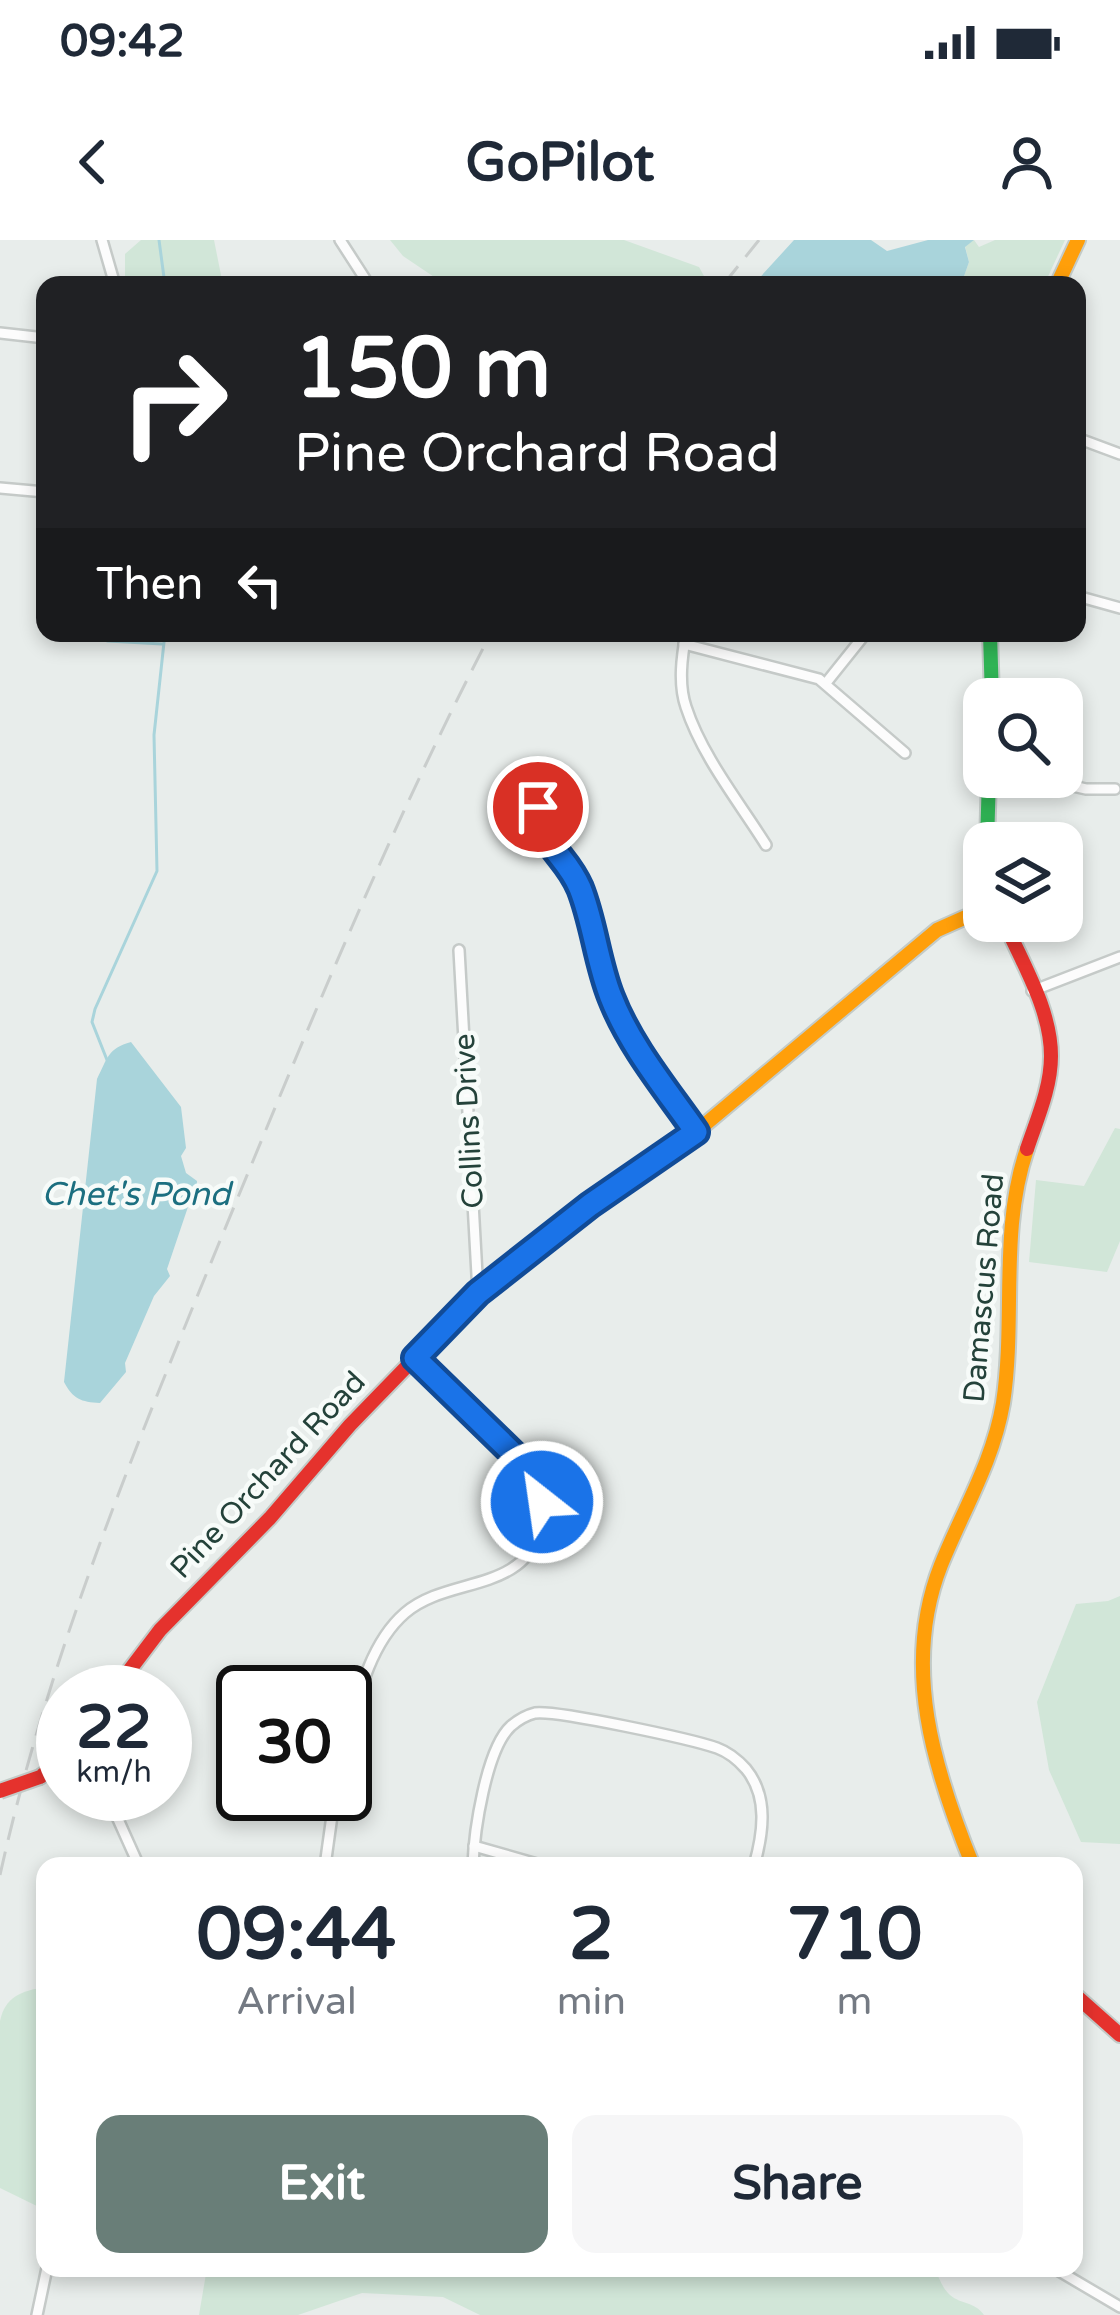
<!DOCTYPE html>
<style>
:root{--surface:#fff;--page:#f6f6f7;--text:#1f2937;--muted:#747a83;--accent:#697e78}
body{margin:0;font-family:"Varela Round",sans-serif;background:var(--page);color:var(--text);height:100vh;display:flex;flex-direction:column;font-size:45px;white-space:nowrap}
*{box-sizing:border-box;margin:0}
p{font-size:39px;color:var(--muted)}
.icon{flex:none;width:66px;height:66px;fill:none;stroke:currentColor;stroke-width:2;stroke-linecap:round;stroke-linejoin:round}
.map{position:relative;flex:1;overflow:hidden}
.panel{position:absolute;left:36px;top:1617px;width:1047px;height:420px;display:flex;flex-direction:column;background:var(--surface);border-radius:24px;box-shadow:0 6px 18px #0003}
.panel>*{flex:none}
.top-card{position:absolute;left:36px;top:36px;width:1050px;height:366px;border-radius:24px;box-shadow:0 6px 18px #0003;background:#202124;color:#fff;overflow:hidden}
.buttons{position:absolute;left:963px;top:438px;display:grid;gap:24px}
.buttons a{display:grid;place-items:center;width:120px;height:120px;border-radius:24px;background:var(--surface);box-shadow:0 6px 18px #0003;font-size:60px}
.speed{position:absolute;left:36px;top:1425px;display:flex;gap:24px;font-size:60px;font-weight:700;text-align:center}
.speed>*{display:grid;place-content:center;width:156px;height:156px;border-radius:50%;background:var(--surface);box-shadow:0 6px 18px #0003;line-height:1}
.speed small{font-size:30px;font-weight:400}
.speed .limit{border:6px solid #111;border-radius:18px;background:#fff;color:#111}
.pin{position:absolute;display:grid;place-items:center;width:102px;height:102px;color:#fff;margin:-51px;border:6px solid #fff;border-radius:50%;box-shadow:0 3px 12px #0007}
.me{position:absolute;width:132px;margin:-66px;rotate:330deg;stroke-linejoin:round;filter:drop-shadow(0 0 9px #0008)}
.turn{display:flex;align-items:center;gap:42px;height:252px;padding:0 60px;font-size:54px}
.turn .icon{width:156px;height:156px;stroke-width:2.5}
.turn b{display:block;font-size:84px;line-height:102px}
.then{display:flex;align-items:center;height:114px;padding:0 60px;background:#0003;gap:24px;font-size:45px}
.eta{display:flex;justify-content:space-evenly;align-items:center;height:204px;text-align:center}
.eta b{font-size:72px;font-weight:800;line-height:84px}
.cta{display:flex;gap:24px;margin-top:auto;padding:24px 60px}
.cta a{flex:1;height:138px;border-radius:24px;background:var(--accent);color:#fff;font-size:48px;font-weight:800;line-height:138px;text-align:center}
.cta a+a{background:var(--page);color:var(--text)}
.status{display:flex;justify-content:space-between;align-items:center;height:84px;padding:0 60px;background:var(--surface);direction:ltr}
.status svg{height:33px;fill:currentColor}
header{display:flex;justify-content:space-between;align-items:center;height:156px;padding:0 60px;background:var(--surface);font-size:54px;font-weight:800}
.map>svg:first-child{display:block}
.green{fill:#d1e6d8}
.water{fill:#a9d4db}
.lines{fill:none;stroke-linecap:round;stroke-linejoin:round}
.stream{stroke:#a9d4db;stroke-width:3}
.street-casing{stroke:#c5cac8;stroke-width:14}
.fast-casing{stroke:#c3cbc8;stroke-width:18}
.slow-casing{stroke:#c3cbc8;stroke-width:18}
.jam-casing{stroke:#c3cbc8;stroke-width:18}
.street{stroke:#fcfcfc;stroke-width:9}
.fast{stroke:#30b455;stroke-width:14}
.slow{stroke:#ff9f0a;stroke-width:14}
.jam{stroke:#e5322d;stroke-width:14}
.rail{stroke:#c9cdcc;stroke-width:3;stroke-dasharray:24 12;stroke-linecap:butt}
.jam-bridge-casing{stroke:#c3cbc8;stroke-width:18;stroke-linecap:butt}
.jam-bridge{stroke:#e5322d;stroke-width:14}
.route-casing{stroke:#114b97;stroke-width:30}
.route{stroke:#1a73e8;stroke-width:21}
.labels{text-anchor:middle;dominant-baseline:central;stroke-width:9;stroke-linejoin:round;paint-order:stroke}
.street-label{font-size:30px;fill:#24423a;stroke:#f7fbf9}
.water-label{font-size:33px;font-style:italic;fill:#1c6f80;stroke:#f7fbf9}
</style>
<div class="status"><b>09:42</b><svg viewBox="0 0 49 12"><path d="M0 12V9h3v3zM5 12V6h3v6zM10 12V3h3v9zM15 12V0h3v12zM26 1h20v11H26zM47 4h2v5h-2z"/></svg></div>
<header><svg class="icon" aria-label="back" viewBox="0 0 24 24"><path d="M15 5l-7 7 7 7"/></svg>GoPilot<svg class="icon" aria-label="person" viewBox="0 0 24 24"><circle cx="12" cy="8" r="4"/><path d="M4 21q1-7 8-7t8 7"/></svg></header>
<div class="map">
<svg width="1120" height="2075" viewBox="0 0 1120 2075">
<rect width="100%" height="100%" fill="#e8edeb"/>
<g class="green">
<polygon points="141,0 214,0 223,45 125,45 125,14"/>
<polygon points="390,0 624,0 699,27 704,36 698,45 446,45 403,16"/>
<polygon points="974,0 979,7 995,0 1065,0 1044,45 961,45 969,22 965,6"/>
<polygon points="1115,888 1120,889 1120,1001 1107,1032 1029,1022 1036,940 1084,946"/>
<polygon points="1120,1356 1120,1604 1081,1602 1049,1530 1037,1462 1076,1364 1108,1361"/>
<path d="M45,1747V1970L0,1948V1781C5,1757 21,1751 45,1747Z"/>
<path d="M207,2028H401L417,2032L426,2028L506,2030L527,2036L550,2028H934C940,2038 941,2047 950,2055C962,2065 974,2061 984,2075H480L443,2057L362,2053L298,2075H199Z"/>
</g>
<g class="water">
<polygon points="794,0 871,0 887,11 928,0 974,0 965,7 969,22 961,45 753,45"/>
<path d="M131,802L181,867L186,908L181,916L186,933L197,941L196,960L190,961L167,1029L170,1036L154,1056L125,1123L126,1132L100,1163C81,1162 73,1159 64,1142L97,839C107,819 108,808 131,802Z"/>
</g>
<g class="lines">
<g class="stream">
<polyline points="159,0 165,45"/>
<polyline points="80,394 108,401 162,404"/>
<polyline points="107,820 92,782 95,769 157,631 154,495 165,393"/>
</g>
<g class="street-casing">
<g id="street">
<polyline points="102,0 115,45"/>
<polyline points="340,0 369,45"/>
<polyline points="0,93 45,98"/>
<polyline points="1077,198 1120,214"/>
<polyline points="0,248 45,252"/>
<polyline points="1077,356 1120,368"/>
<path d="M686,393C682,416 678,444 686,467C702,516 739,562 766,605"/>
<polyline points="684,404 819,439 905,513"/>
<polyline points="826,443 866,393"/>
<polyline points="1032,537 1086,549 1115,549"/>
<path d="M538,567C543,610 565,613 580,648C594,683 598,722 611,757C630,806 666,849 696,892"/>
<polyline points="459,710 478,1053"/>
<polyline points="1032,751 1120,717"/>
<path d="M345,1507C357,1462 368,1405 405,1373C448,1336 522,1354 541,1289C547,1266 540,1248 528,1228L415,1118"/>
<polyline points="99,1554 117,1577 139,1626"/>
<polyline points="474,1606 544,1626"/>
<polyline points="325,1626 335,1554"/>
<path d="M473,1626C474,1592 486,1509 511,1486C518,1480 527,1475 535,1473C557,1470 691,1499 717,1508C728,1512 738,1520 746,1529C769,1557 763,1594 754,1626"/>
<polyline points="1054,2028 1120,2067"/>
<polyline points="37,2075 47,2028"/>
</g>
</g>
<g class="fast-casing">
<g id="fast">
<polyline points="990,393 992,459"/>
<polyline points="987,603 989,537"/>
</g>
</g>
<g class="slow-casing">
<g id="slow">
<polyline points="1057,45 1078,0"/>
<polyline points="560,988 696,892 937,690 984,669"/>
<path d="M973,1626C934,1530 901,1426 941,1325C963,1270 993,1222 1003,1163C1016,1078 999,991 1027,909"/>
</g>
</g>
<g class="jam-casing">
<g id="jam">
<path d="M1004,681C1022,723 1051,769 1051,816C1051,848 1037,879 1027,909"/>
<polyline points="113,1452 160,1390 270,1278 350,1185 478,1053 560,988"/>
<polyline points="40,1537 63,1519"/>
<polyline points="1074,1754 1120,1795"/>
</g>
</g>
<use href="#street" class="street"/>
<use href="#fast" class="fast"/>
<use href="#slow" class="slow"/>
<use href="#jam" class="jam"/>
<g class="rail">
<polyline points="723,45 759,0"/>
<path d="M0,1635C48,1418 133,1213 217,1008C303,800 387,593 491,393"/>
</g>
<g class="jam-bridge-casing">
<polyline id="jam-bridge" points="0,1551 40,1537"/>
</g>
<use href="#jam-bridge" class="jam-bridge"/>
</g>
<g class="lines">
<g class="route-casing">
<path id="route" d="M538,567C543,610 565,613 580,648C594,683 597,722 611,757C630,806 666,849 696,892L590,965L478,1053L415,1118L528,1228L542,1250V1262"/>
</g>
<use href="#route" class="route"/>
</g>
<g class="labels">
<g class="street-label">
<text transform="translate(469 881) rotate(-93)">Collins Drive</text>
<text transform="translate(984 1048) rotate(-85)">Damascus Road</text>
<text transform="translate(268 1235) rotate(-47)">Pine Orchard Road</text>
</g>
<g class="water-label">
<text x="136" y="954">Chet's Pond</text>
</g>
</g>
</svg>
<div class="buttons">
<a><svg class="icon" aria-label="search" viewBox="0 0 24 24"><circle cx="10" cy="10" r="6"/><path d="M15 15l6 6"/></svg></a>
<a><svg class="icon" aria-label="layers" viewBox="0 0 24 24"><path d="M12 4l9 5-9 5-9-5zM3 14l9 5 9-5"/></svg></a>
</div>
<div class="speed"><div>22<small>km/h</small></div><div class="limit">30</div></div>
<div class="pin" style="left:538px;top:567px;background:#d93025"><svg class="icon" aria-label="arrive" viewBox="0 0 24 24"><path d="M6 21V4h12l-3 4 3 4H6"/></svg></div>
<svg class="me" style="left:542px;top:1262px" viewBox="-20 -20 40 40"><circle r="17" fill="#1a73e8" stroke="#fff" stroke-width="3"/><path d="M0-11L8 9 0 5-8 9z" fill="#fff"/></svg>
<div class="top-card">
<div class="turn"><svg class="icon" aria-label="right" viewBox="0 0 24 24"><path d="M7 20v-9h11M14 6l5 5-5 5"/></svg><div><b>150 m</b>Pine Orchard Road</div></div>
<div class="then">Then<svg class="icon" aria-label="left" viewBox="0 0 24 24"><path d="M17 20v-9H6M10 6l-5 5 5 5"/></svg></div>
</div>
<section class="panel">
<div class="eta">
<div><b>09:44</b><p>Arrival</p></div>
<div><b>2</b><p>min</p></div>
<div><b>710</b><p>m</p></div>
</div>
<div class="cta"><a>Exit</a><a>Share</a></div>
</section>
</div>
